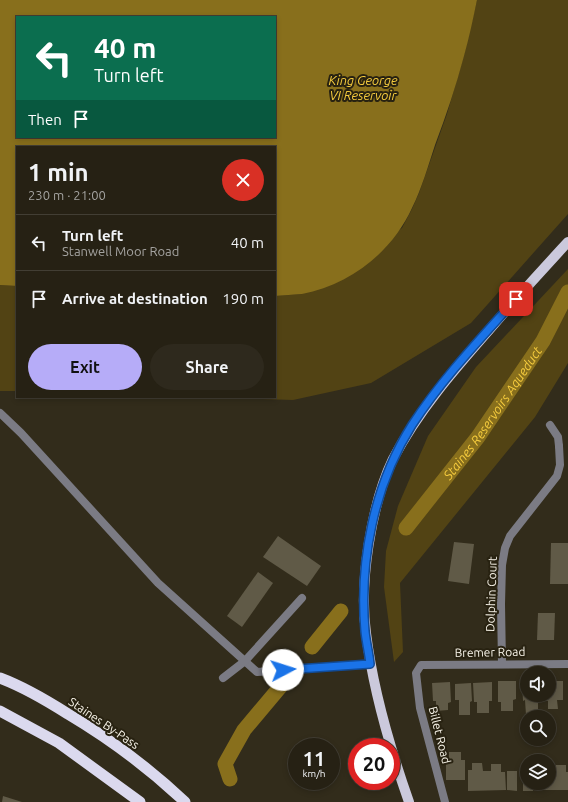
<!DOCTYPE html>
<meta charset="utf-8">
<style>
:root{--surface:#262114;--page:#2e291d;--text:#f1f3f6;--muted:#a4a3a0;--line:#423e34;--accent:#b6acf8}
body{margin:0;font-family:Ubuntu,sans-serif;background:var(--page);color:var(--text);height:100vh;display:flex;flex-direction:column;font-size:15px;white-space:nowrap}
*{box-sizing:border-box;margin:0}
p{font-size:13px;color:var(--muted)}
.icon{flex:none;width:22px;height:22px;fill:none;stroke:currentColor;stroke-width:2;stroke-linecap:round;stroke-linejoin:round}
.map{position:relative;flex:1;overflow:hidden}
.side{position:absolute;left:16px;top:146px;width:260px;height:252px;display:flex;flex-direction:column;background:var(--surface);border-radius:0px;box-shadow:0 2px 6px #0003,0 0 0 1px var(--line)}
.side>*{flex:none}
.guide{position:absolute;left:16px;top:16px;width:260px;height:122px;border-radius:0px;box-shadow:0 2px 6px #0003,0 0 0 1px var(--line);background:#0b6e4f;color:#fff;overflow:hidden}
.tools{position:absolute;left:520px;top:666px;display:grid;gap:8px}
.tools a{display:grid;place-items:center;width:36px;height:36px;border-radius:50%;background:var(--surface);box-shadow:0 2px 6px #0003,0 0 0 1px var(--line);font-size:20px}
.speed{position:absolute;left:288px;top:738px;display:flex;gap:8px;font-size:20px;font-weight:700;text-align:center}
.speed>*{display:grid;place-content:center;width:52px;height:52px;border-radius:50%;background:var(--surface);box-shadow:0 2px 6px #0003,0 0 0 1px var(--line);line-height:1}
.speed small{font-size:10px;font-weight:400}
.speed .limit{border:6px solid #d22;background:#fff;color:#111}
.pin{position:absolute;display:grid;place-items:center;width:34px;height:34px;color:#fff;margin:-17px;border-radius:8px;box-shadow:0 2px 6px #0006}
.me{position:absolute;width:44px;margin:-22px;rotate:85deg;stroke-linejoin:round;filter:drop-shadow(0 0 3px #0008)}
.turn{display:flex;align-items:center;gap:14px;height:84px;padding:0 12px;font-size:18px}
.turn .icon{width:52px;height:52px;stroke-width:2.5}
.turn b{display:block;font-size:28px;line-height:34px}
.then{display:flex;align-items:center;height:38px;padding:0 12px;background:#0003;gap:8px;font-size:15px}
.round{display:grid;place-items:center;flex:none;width:42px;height:42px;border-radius:21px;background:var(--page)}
.summary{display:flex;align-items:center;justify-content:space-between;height:68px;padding:0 12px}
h1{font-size:24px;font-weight:600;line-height:30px}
.cta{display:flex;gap:8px;margin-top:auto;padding:8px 12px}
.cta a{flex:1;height:46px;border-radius:24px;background:var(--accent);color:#111;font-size:16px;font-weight:600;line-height:46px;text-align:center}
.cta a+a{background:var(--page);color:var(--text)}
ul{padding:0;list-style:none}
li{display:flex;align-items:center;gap:12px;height:56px;padding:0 12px;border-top:1px solid var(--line)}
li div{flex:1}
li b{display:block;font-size:15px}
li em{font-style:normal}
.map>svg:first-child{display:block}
.green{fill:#524314}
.water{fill:#886f1c;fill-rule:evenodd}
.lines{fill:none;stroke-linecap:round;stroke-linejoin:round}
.canal{stroke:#886f1c;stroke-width:15}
.building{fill:#605a47}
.service{stroke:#7b7b84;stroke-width:8}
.minor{stroke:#7b7b84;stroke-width:8}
.primary{stroke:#cbc9dc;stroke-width:10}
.trunk{stroke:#dbd9ee;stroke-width:11}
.route-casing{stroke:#114b97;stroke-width:10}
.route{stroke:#1a73e8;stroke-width:7}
.labels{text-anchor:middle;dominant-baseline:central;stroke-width:4;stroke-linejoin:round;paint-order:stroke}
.street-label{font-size:12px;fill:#f7f3e8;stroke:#282211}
.water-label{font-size:13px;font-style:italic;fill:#f6cc3e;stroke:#282211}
</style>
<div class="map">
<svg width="568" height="802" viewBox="0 0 568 802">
<rect width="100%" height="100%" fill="#322c1b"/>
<g class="green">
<polygon points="477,0 568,0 568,214 471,323 371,383 293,400 194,397 275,397 275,296 302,294 402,228 412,209 419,193 447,114 464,55"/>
<polygon points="568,269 568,363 535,417 400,583 403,652 394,662 384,587 386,551 398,506 428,436 476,367"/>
<polygon points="0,285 17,286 17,391 0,391"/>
</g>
<path class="water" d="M0,0H477C473,19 469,38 464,56C456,86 446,116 435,145C428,166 422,188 412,208C392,252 350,285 302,294C293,295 284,295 275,296V147H17V286L0,285ZM17,17H275V137H17Z"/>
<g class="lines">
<g class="canal">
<path id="s1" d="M406,528L478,437L543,341L568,292"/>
<polyline points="312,647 341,611"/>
<polyline points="230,779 225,764 244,730 286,680"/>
</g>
</g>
<g class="building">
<polygon points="278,536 321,566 307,586 263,557"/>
<polygon points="454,542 474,544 469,584 448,581"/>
<polygon points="551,543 568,543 568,584 550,584"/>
<polygon points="258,572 273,583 242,627 227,616"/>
<polygon points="538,613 555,613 554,640 537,640"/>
<polygon points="498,681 516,681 516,699 513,700 513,711 501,711 501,702 498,702"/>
<polygon points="549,681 563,681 563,700 557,700 558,709 548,709 548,701 545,701 544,695 549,695"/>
<polygon points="450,682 451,702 448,703 448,710 436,711 436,701 433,701 432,683"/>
<polygon points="492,682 492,701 489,701 489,713 477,713 477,702 474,702 473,683"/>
<polygon points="522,682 527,682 527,695 541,695 541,700 538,700 538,714 526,715 525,700 523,701"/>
<polygon points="471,683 472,701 470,702 470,715 459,715 459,700 455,700 455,684"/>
<polygon points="449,752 461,752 461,760 465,760 465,780 446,780 446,760 449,760"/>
<polygon points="472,763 482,763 483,771 491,771 491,764 501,764 501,772 505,772 506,790 468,791 468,770 472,770"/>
<polygon points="556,765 566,765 566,772 568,772 568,790 538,790 538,783 549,783 549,766 550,766 550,771 556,771"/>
<polygon points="523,770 527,770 527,783 533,783 533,791 523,791"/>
<polygon points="507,771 517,771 517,791 507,790"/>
<polygon points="3,796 22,802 2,802"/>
</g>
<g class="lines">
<g class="service">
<polyline points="0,413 21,433 158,583 257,672 370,664"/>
<polyline points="550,425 558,437 559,446"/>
<polyline points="223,678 245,661 302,598"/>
</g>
<g class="minor">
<polyline points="502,664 501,604 502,565 505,548 510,536 557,476 560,465 559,446"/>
<polyline points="445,802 420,708 416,673 421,665 568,664"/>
</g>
<path class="primary" d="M409,802C390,748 373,690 366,633C359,583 371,505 393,459C418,411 454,370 490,329C515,300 541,271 568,242"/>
<g class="trunk">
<path d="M0,678C24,687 46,700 68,714C110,739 149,768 185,802"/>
<polyline points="0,711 59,743 140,802"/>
</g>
</g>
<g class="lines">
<g class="route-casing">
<path id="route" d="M283,670L370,664C369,653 366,642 365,631C359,561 374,485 412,425C442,379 480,339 516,299"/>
</g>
<use href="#route" class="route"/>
</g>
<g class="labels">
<g class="street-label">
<text transform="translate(491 594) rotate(-88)">Dolphin Court</text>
<text transform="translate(490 652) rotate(-1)">Bremer Road</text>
<text transform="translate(104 723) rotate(34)">Staines By-Pass</text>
<text transform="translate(440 735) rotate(76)">Billet Road</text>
</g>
<g class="water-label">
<text x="363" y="80">King George<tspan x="363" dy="15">VI Reservoir</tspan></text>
<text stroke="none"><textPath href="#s1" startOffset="144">Staines Reservoirs Aqueduct</textPath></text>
</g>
</g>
</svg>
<div class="tools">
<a><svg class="icon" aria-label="sound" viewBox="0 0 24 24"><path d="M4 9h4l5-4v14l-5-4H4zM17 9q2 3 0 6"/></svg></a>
<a><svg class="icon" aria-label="search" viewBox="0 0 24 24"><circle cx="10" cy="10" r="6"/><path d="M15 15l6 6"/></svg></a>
<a><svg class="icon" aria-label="layers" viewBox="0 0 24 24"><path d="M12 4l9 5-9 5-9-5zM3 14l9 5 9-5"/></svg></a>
</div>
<div class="speed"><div>11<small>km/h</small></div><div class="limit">20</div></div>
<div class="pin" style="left:516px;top:299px;background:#d93025"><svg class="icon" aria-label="arrive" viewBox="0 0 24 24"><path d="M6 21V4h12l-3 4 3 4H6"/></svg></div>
<svg class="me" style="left:283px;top:670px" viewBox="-20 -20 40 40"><circle r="19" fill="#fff"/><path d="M0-13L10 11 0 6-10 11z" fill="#1a73e8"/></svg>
<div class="guide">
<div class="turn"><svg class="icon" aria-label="left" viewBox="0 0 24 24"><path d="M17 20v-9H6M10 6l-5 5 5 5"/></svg><div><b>40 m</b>Turn left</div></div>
<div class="then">Then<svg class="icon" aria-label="arrive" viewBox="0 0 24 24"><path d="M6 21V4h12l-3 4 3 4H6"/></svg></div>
</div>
<section class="side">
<div class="summary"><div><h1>1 min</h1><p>230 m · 21:00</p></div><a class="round" style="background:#d93025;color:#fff"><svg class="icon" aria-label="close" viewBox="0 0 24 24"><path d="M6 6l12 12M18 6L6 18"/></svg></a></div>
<ul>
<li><svg class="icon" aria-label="left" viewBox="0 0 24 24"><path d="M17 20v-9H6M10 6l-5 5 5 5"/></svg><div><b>Turn left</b><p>Stanwell Moor Road</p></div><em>40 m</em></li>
<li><svg class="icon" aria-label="arrive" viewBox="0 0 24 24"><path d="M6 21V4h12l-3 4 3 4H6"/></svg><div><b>Arrive at destination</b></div><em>190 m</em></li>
</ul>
<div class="cta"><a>Exit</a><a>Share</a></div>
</section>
</div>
